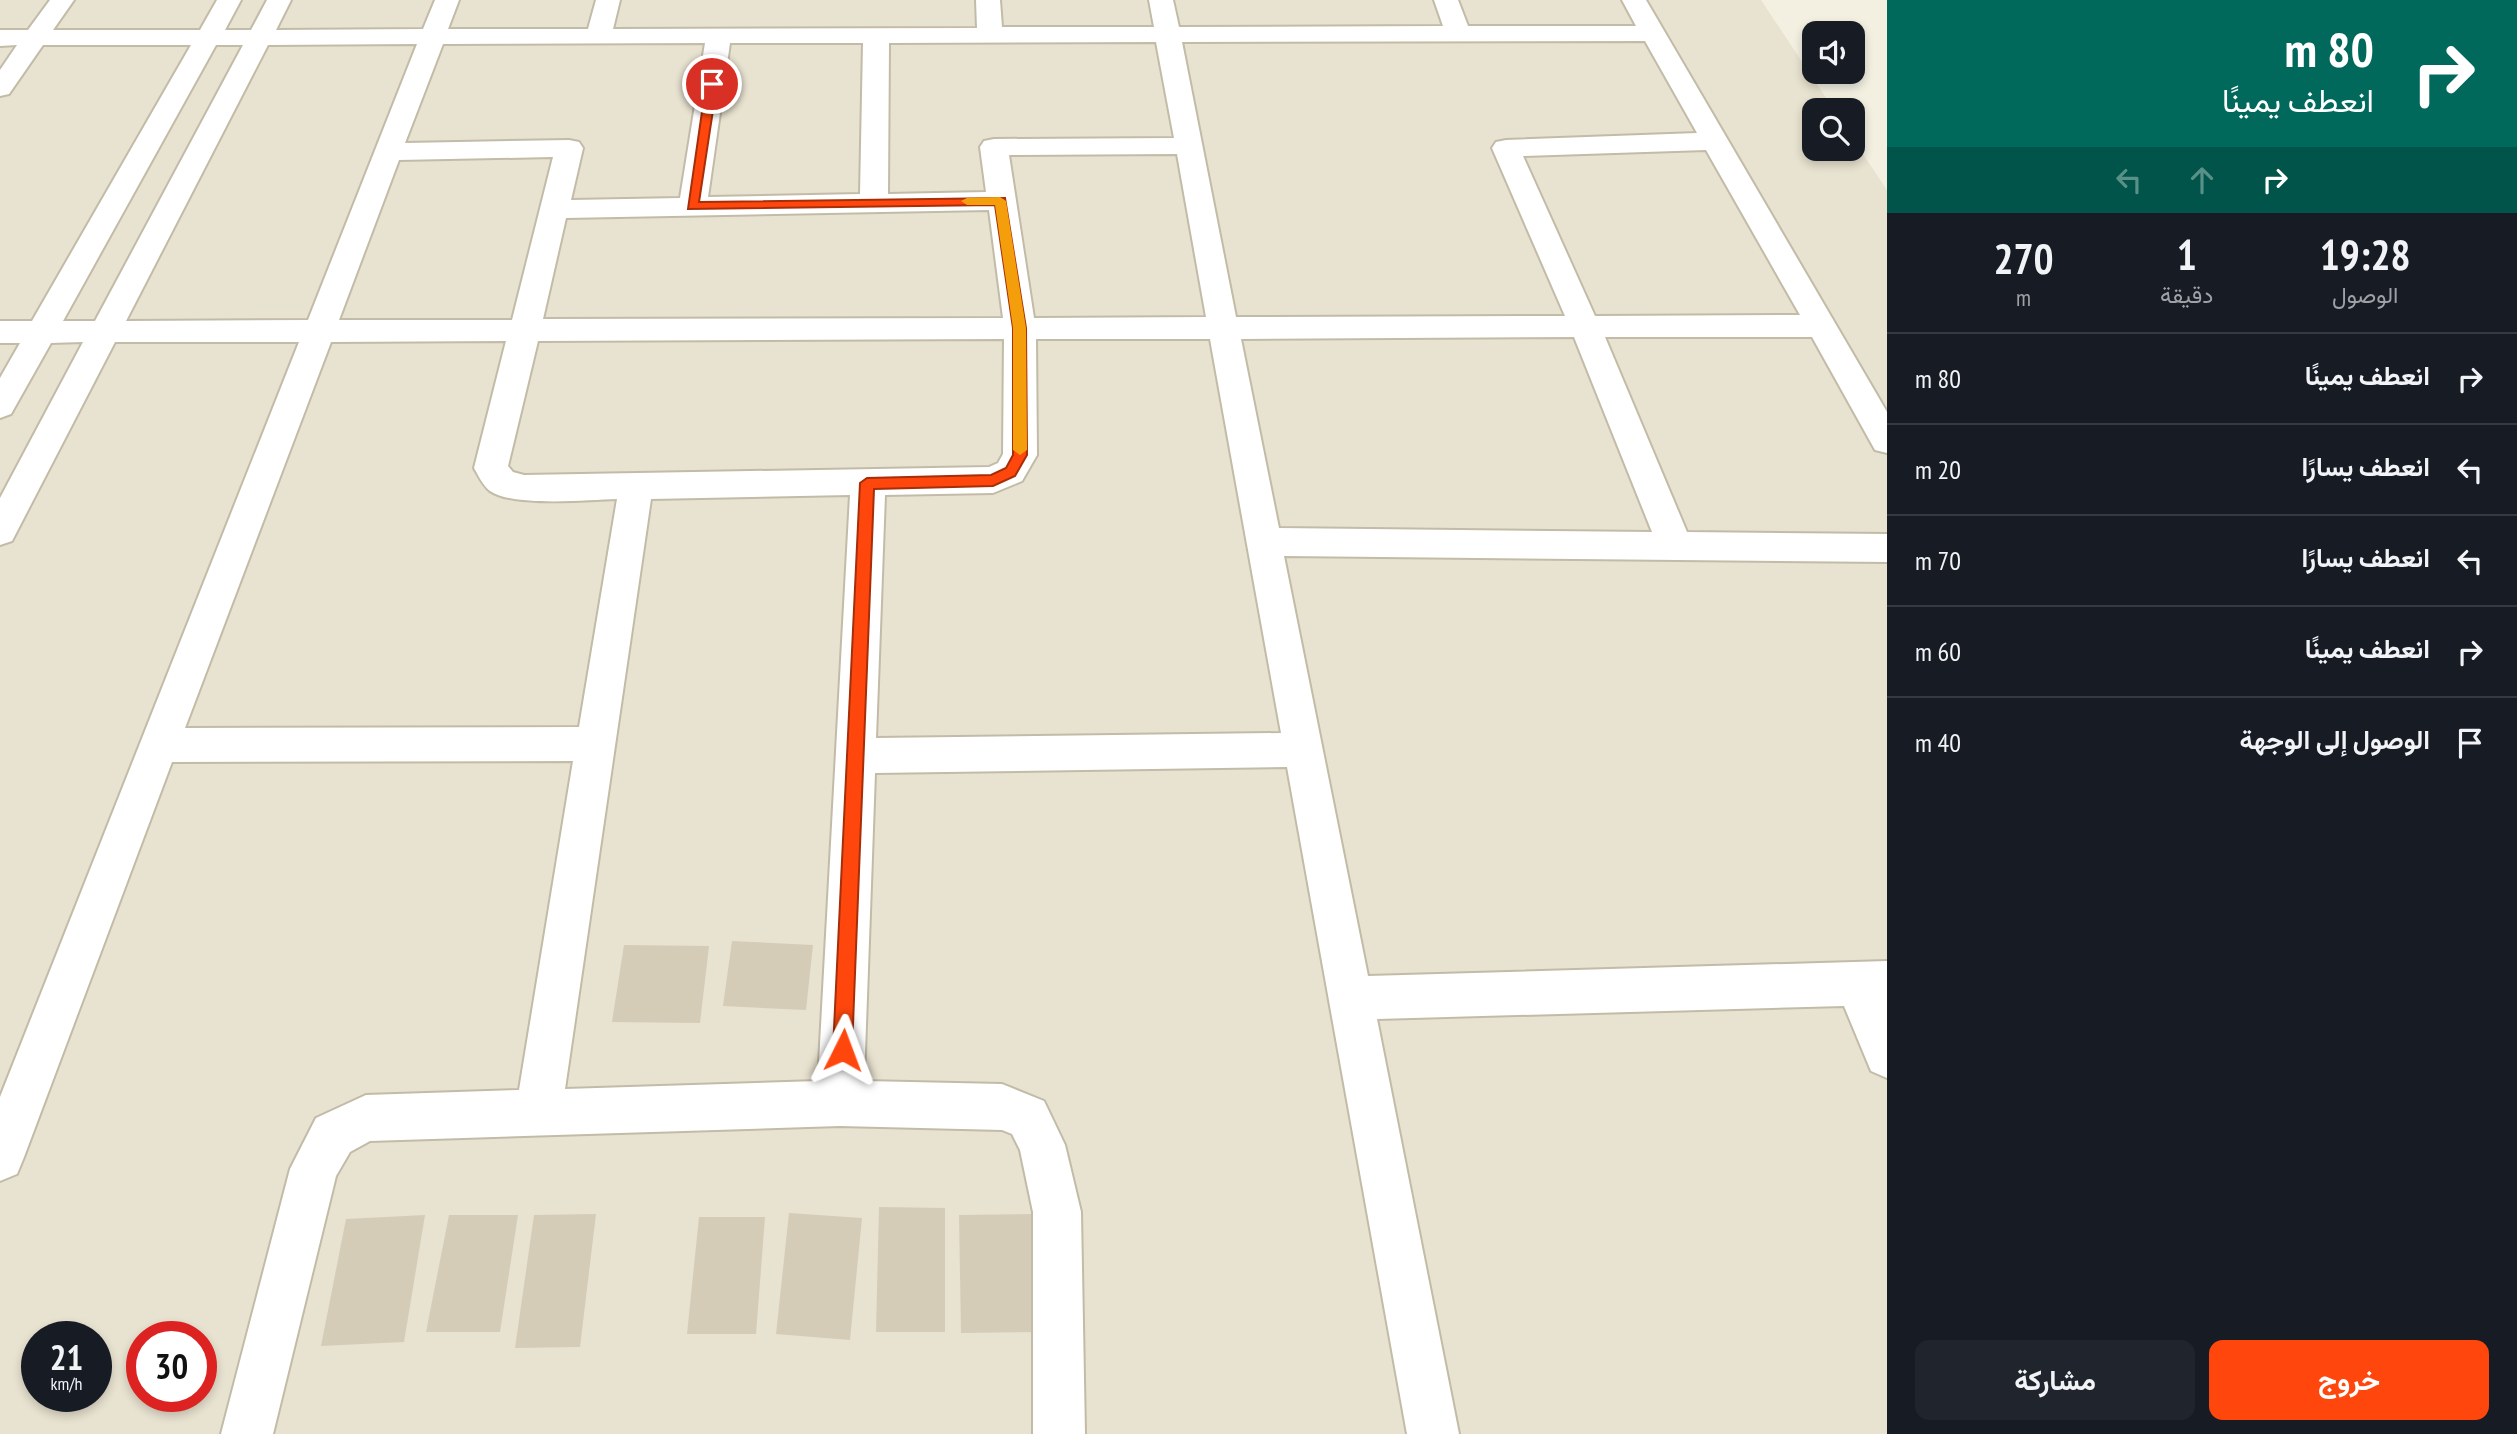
<!DOCTYPE html>
<html lang="ar">
<meta charset="utf-8">
<style>
:root{--surface:#171b24;--page:#20242c;--text:#f1f3f6;--muted:#9ea1a6;--line:#363941;--accent:#ff470d}
body{margin:0;font-family:"PT Sans Narrow",Vazirmatn,sans-serif;background:var(--page);color:var(--text);direction:rtl;height:100vh;display:flex;flex-direction:column;font-size:26px;white-space:nowrap}
*{box-sizing:border-box;margin:0}
p{font-size:23px;color:var(--muted)}
.icon{flex:none;width:38px;height:38px;fill:none;stroke:currentColor;stroke-width:2;stroke-linecap:round;stroke-linejoin:round}
.map{position:relative;flex:1;overflow:hidden;direction:ltr}
.sheet{display:flex;flex-direction:column;background:var(--surface);width:630px}
.sheet>*{flex:none}
.banner{background:#00695c;color:#fff;overflow:hidden}
.controls{position:absolute;left:1802px;top:21px;display:grid;gap:14px}
.controls a{display:grid;place-items:center;width:63px;height:63px;border-radius:14px;background:var(--surface);box-shadow:0 4px 10px #0003;font-size:35px}
.speed{position:absolute;left:21px;top:1321px;display:flex;gap:14px;font-size:35px;font-weight:700;text-align:center}
.speed>*{display:grid;place-content:center;width:91px;height:91px;border-radius:50%;background:var(--surface);box-shadow:0 4px 10px #0003;line-height:1}
.speed small{font-size:18px;font-weight:400}
.speed .limit{border:10px solid #d22;background:#fff;color:#111}
.pin{position:absolute;display:grid;place-items:center;width:60px;height:60px;color:#fff;margin:-30px;border:4px solid #fff;border-radius:50%;box-shadow:0 2px 7px #0007}
.me{position:absolute;width:77px;margin:-38px;rotate:3deg;stroke-linejoin:round;filter:drop-shadow(0 0 5px #0008)}
.turn{display:flex;align-items:center;gap:24px;height:147px;padding:0 28px;font-size:32px}
.turn .icon{width:91px;height:91px;stroke-width:2.5}
.turn b{display:block;font-size:49px;line-height:60px}
.lanes{display:flex;align-items:center;height:66px;padding:0 28px;background:#0003;justify-content:center;gap:35px;direction:ltr}
.lanes .off{opacity:.35}
.eta{display:flex;justify-content:space-evenly;align-items:center;height:119px;text-align:center}
.eta b{font-size:42px;font-weight:700;line-height:49px}
.action{display:flex;gap:14px;margin-top:auto;padding:14px 28px}
.action a{flex:1;height:80px;border-radius:14px;background:var(--accent);color:#fff;font-size:28px;font-weight:700;line-height:80px;text-align:center}
.action a+a{background:var(--page);color:var(--text)}
ul{padding:0;list-style:none}
li{display:flex;align-items:center;gap:21px;height:91px;padding:0 28px;border-top:2px solid var(--line)}
li div{flex:1}
li b{display:block;font-size:26px}
li em{font-style:normal}
main{display:flex;flex:1;min-height:0}
.map>svg:first-child{display:block}
.residential{fill:#e8e2d0;fill-rule:evenodd}
.building{fill:#d5ccb7}
.lines{fill:none;stroke-linecap:round;stroke-linejoin:round}
.minor-casing{stroke:#c2bba7;stroke-width:4}
.minor{fill:#fff;fill-rule:evenodd}
.route{fill:#ff470d;stroke:#a62e08;stroke-width:2}
.slow{fill:#f59e0b}
</style>
<main>
<section class="sheet">
<div class="banner">
<div class="turn"><svg class="icon" aria-label="right" viewBox="0 0 24 24"><path d="M7 20v-9h11M14 6l5 5-5 5"/></svg><div><b>80 m</b>انعطف يمينًا</div></div>
<div class="lanes"><svg class="icon off" aria-label="left" viewBox="0 0 24 24"><path d="M17 20v-9H6M10 6l-5 5 5 5"/></svg><svg class="icon off" aria-label="ahead" viewBox="0 0 24 24"><path d="M12 20V5M6 11l6-6 6 6"/></svg><svg class="icon" aria-label="right" viewBox="0 0 24 24"><path d="M7 20v-9h11M14 6l5 5-5 5"/></svg></div>
</div>
<div class="eta">
<div><b>19:28</b><p>الوصول</p></div>
<div><b>1</b><p>دقيقة</p></div>
<div><b>270</b><p>m</p></div>
</div>
<ul>
<li><svg class="icon" aria-label="right" viewBox="0 0 24 24"><path d="M7 20v-9h11M14 6l5 5-5 5"/></svg><div><b>انعطف يمينًا</b></div><em>80 m</em></li>
<li><svg class="icon" aria-label="left" viewBox="0 0 24 24"><path d="M17 20v-9H6M10 6l-5 5 5 5"/></svg><div><b>انعطف يسارًا</b></div><em>20 m</em></li>
<li><svg class="icon" aria-label="left" viewBox="0 0 24 24"><path d="M17 20v-9H6M10 6l-5 5 5 5"/></svg><div><b>انعطف يسارًا</b></div><em>70 m</em></li>
<li><svg class="icon" aria-label="right" viewBox="0 0 24 24"><path d="M7 20v-9h11M14 6l5 5-5 5"/></svg><div><b>انعطف يمينًا</b></div><em>60 m</em></li>
<li><svg class="icon" aria-label="arrive" viewBox="0 0 24 24"><path d="M6 21V4h12l-3 4 3 4H6"/></svg><div><b>الوصول إلى الوجهة</b></div><em>40 m</em></li>
</ul>
<div class="action"><a>خروج</a><a>مشاركة</a></div>
</section>
<div class="map">
<svg width="1887" height="1434" viewBox="0 0 1887 1434">
<rect width="100%" height="100%" fill="#f3f0e2"/>
<path class="residential" d="M0,0H1761L1834,110H1815V149H1853V139L1887,190V1434H0ZM37,1337H96V1396H37ZM142,1337H201V1396H142Z"/>
<g class="building">
<polygon points="732,941 813,945 806,1010 723,1006"/>
<polygon points="624,945 709,946 700,1023 612,1022"/>
<polygon points="879,1207 945,1208 945,1332 876,1332"/>
<polygon points="789,1213 862,1218 850,1340 776,1334"/>
<polygon points="596,1214 580,1347 515,1348 534,1215"/>
<polygon points="1032,1214 1038,1332 961,1333 959,1215"/>
<polygon points="425,1215 404,1342 321,1346 346,1219"/>
<polygon points="449,1215 518,1215 500,1332 426,1332"/>
<polygon points="699,1217 765,1217 756,1334 687,1334"/>
</g>
<g class="lines">
<g class="minor-casing">
<path id="minor" d="M50,0H74L53,30H200L217,0H241L225,30H251L267,0H291L276,30L423,29L435,0H459L448,29H588L596,0H620L613,29L977,28L976,0H1000L1002,27H1154L1149,0H1173L1179,27L1443,26L1434,0H1458L1468,26H1636L1622,0H1646L1887,412V453L1875,450L1812,337H1605L1687,532L1887,534V562L1284,556L1368,976L1887,961V1078L1871,1071L1844,1006L1377,1019L1459,1434H1407L1287,767L875,773L864,1081L1002,1084L1044,1101L1065,1145L1081,1212L1085,1434H1033V1212L1020,1150L1012,1134L1002,1130L840,1126L370,1141L350,1152L336,1176L273,1434H221L290,1169L316,1118L366,1095L519,1090L573,761L172,762L24,1157L17,1174L0,1181V1097L299,342H115L12,541L0,545V498L83,342L51,343L11,414L0,418V378L20,343H0V321H32L191,45H43L9,94L0,96V70L17,45L0,46V30H28ZM1645,41L1697,133L1506,140L1496,142L1492,148L1565,316L1236,317L1182,42ZM1156,42L1174,138L994,139L984,141L980,147L986,192L888,194L889,43ZM705,43L680,198L571,200L583,148L579,142L569,140L405,143L443,44ZM730,43H863L860,194L708,197ZM417,44L308,320L126,321L268,45ZM216,45H243L95,321H63ZM1706,150L1800,315L1595,316L1523,156ZM1177,154L1206,317L1034,318L1009,155ZM553,157L512,320H339L399,160ZM989,210L1003,318L543,319L566,218ZM1574,337L1652,532L1279,528L1241,339ZM1004,339L1003,454L998,463L989,467L524,475L513,472L508,466L538,341ZM1036,339H1210L1281,733L876,738L885,495L993,493L1022,481L1037,455ZM506,341L474,468C478,475 483,486 490,491C513,507 587,500 617,499L579,727L185,728L331,342ZM850,495L818,1081L565,1089L651,499Z"/>
</g>
<use href="#minor" class="minor"/>
</g>
<polygon class="route" points="712,81 717,84 699,202 1005,198 1026,328 1027,455 1015,476 993,486 874,489 852,1050 849,1056 843,1059 836,1056 833,1050 860,483 867,478 991,475 1006,468 1013,455 1013,328 995,205 688,209 706,84"/>
<polygon class="slow" points="1000,197 1006,201 1026,328 1027,450 1020,455 1013,450 1013,328 995,205 967,205 961,201 967,198"/>
</svg>
<div class="controls">
<a><svg class="icon" aria-label="sound" viewBox="0 0 24 24"><path d="M4 9h4l5-4v14l-5-4H4zM17 9q2 3 0 6"/></svg></a>
<a><svg class="icon" aria-label="search" viewBox="0 0 24 24"><circle cx="10" cy="10" r="6"/><path d="M15 15l6 6"/></svg></a>
</div>
<div class="speed"><div>21<small>km/h</small></div><div class="limit">30</div></div>
<div class="pin" style="left:712px;top:84px;background:#d93025"><svg class="icon" aria-label="arrive" viewBox="0 0 24 24"><path d="M6 21V4h12l-3 4 3 4H6"/></svg></div>
<svg class="me" style="left:843px;top:1050px" viewBox="-20 -20 40 40"><path d="M0-17L14 15 0 8-14 15z" fill="#ff470d" stroke="#fff" stroke-width="4"/></svg>
</div>
</main>
